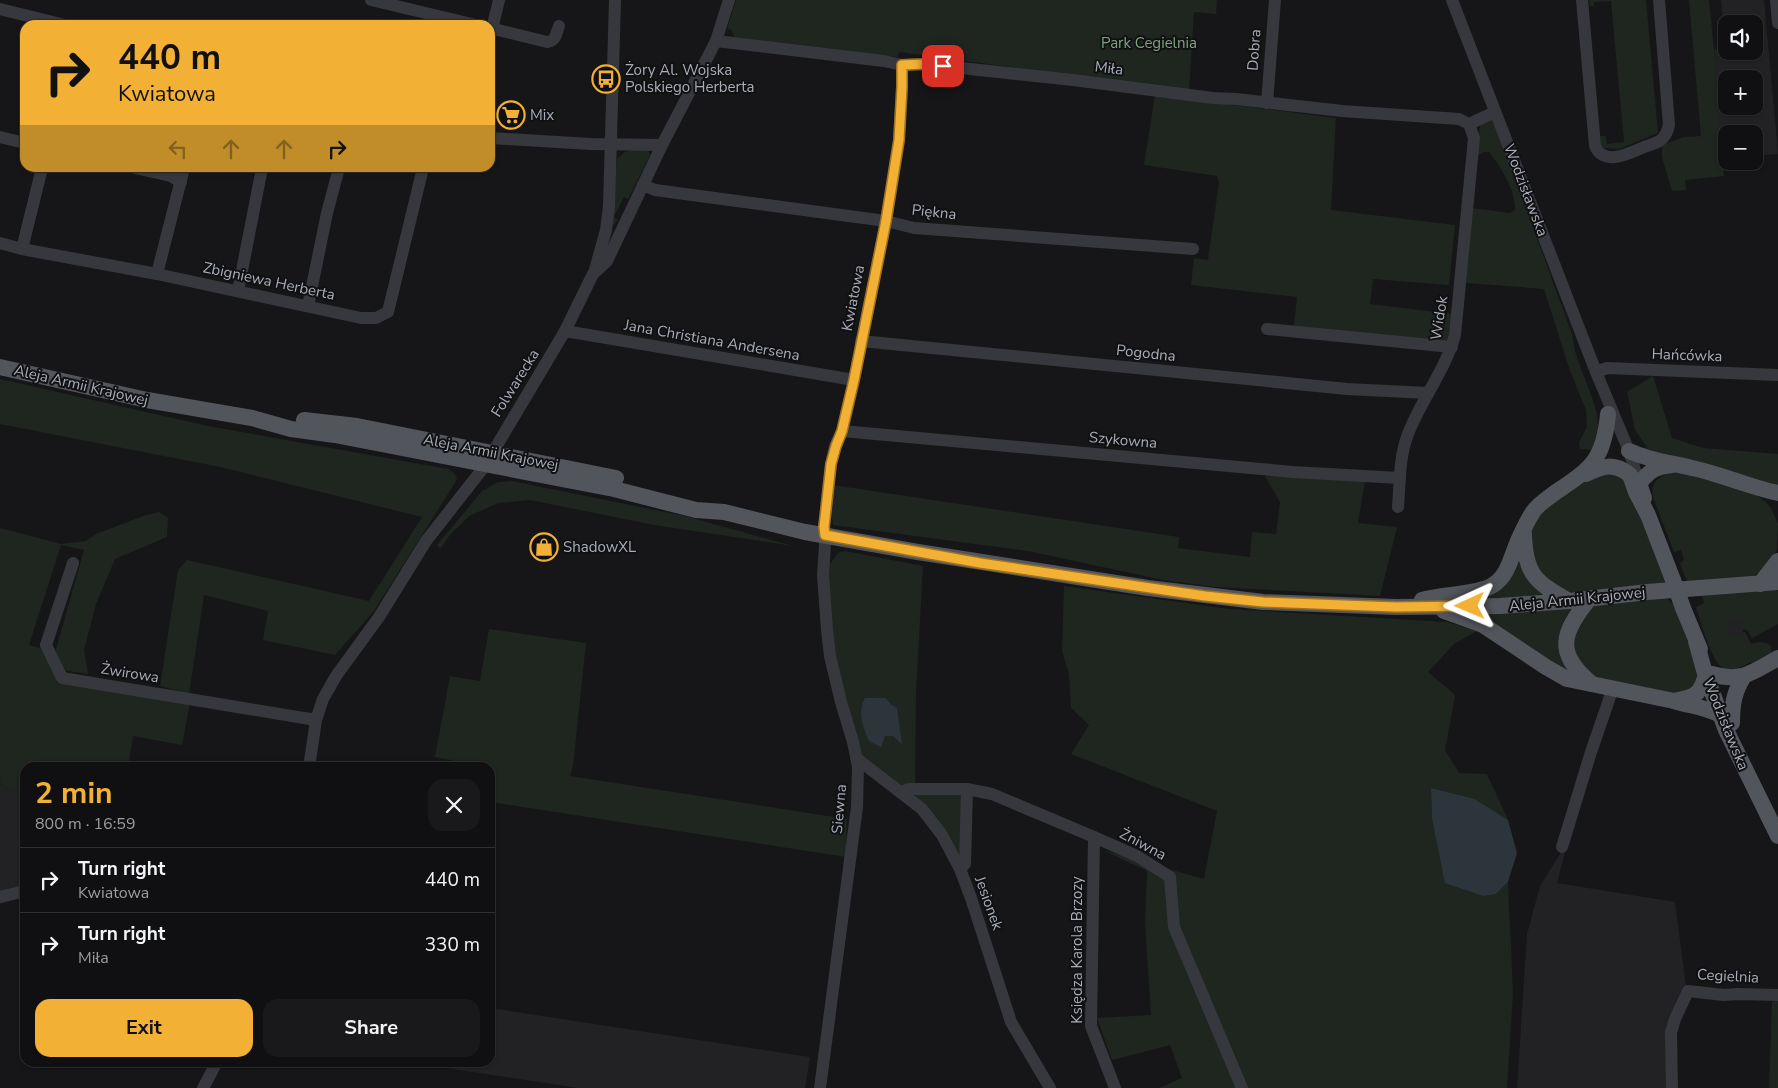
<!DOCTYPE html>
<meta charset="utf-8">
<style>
:root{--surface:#101012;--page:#19191b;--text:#f1f3f6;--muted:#9c9d9f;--line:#303032;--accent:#f2b134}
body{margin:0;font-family:"Nunito Sans",sans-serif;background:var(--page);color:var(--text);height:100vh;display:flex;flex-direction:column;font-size:19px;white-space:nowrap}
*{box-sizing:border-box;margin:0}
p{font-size:16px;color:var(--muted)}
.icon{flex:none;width:28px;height:28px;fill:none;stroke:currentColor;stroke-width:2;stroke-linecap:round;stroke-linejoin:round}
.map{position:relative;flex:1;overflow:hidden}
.side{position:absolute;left:20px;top:762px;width:475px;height:305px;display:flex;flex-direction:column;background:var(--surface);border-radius:15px;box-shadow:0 1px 4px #0004,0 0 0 1px var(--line)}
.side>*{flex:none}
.banner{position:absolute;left:20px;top:20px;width:475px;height:152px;border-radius:15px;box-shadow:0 1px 4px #0004,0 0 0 1px var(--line);background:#f2b134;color:#111;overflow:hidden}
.buttons{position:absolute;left:1718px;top:15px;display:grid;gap:10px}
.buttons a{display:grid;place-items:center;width:45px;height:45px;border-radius:10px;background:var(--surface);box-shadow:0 1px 4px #0004,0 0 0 1px var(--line);font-size:25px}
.pin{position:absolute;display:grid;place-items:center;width:42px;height:42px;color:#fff;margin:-21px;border-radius:10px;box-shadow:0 2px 8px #0006}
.me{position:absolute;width:55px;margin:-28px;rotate:269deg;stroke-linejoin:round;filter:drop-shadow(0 0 4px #0008)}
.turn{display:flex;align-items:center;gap:18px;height:105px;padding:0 15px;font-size:22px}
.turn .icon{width:65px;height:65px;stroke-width:2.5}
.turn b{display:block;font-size:35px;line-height:42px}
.lanes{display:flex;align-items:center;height:48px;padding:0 15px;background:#0003;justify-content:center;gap:25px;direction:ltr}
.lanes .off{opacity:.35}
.round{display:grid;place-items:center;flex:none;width:52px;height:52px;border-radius:15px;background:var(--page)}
.overview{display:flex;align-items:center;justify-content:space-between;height:85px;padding:0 15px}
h1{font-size:30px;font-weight:700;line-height:38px;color:var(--accent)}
.primary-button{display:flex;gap:10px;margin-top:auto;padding:10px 15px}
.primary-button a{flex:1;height:58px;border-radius:15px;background:var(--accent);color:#111;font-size:20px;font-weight:700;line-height:58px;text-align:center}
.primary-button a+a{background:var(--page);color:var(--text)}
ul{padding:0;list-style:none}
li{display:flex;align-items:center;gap:15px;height:65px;padding:0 15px;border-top:1px solid var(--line)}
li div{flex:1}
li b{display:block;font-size:19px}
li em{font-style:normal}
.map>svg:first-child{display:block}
.built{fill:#222225;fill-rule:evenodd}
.green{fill:#1e261f}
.water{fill:#2c353c}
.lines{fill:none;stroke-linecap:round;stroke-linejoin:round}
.minor{stroke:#37383d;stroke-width:12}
.major{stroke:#53555c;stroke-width:16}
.major-bridge{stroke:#53555c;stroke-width:16}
.route-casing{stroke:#9d7322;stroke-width:12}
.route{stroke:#f2b134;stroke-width:9}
.labels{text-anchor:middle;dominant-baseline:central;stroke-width:4;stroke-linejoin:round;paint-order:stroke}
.park-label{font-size:15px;fill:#7fa381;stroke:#111113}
.street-label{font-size:15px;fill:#a8adb8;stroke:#111113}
.poi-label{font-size:15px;fill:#a8adb8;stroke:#111113;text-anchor:start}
</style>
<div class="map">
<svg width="1778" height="1088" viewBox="0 0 1778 1088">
<rect width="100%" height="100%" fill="#161618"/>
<g class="built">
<path d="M1721,0H1764L1778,154L1754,156V134H1726V158L1722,159L1714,49H1726V51H1754V24H1726V27H1724ZM1726,79H1754V106H1726Z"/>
<polygon points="1743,619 1743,637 1727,637 1726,620"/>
<polygon points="0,776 3,787 25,793 25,897 0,904"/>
<polygon points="1568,841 1557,883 1675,902 1686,986 1670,1023 1669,1088 1517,1088 1527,934 1540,886"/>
<polygon points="490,1008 810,1057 805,1088 578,1088 414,1063 490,1062"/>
</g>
<g class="green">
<polygon points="736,0 1217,0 1216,14 1194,12 1189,91 899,52 898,57 740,41 735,38 731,30 727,29"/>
<polygon points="1589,0 1646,0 1658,133 1619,149 1604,148 1600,144 1600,136 1606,136 1607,144 1624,142 1611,1 1594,2 1594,6 1590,6"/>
<polygon points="1689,0 1709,0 1714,49 1724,176 1685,180 1686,190 1672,191 1662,157 1662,145 1684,137 1701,136"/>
<polygon points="1155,95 1336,118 1331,210 1455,225 1449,285 1373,279 1370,304 1452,314 1448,344 1294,326 1297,297 1191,285 1194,258 1208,260 1219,183 1217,176 1144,165"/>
<path d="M1491,120L1495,124L1572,334C1574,342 1574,350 1577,357C1584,383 1611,425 1591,450L1580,449L1579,442L1587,427L1586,410L1570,371L1544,289L1466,283L1472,208L1510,213L1515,210C1516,191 1501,167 1489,152H1484L1477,156L1480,124Z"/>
<polygon points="631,150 645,150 649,152 650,155 628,199 624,197 614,217 618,220 611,228 617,159 625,152"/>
<polygon points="1653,376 1672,438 1703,448 1778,454 1778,485 1648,449 1635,430 1627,392"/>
<polygon points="0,379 208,426 448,469 454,473 457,477 455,483 374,611 335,655 263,640 268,611 204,595 189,694 160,686 178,570 187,560 369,601 422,517 225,468 0,424"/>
<path d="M1663,469L1697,474L1754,494L1764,501L1771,508L1778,524L1777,549L1773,558L1759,572L1753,576L1687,582L1680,563L1684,560L1681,550L1674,552L1653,497C1651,487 1654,479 1665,475Z"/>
<polygon points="1609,471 1629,482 1667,583 1576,593 1566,591 1544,577 1533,558 1531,531 1539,513 1596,472"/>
<polygon points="1265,476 1365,481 1358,523 1397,527 1380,596 1216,587 1163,580 1028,551 833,525 831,510 833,485 1179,537 1178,548 1250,557 1252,532 1276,534 1280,502"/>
<polygon points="512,481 685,516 793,546 654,525 530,500 498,503 469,516 450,535 440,549 437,545 482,491 498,482"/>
<polygon points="159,512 168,518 167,537 115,559 96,604 84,650 88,674 62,670 55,653 84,550 61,545 29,645 43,649 58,683 190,703 182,745 133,736 128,767 25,768 25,793 3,787 0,776 0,528 61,544 86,541 96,534 146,515"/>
<polygon points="845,551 923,566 916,691 915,785 902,788 860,755 834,652 827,568 838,553"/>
<polygon points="1517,557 1547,596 1473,601"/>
<polygon points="1064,586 1229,609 1447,622 1477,631 1454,644 1428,672 1455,695 1445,750 1459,773 1487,774 1508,820 1475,799 1431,788 1432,818 1496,894 1508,882 1513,993 1507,1088 1159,1088 1182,1078 1170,1045 1112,1060 1097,1018 1151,1015 1145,923 1147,871 1103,850 1204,879 1217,811 1071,754 1089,725 1071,708 1069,674 1062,651"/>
<path d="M1778,589V624L1752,638L1747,630L1742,629V620L1727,621L1728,636H1742V632H1745L1751,644C1762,640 1775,642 1771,656L1753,666L1751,662C1743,666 1734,672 1724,669C1712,664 1700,620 1696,607L1704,603L1702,595Z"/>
<polygon points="1666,597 1676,608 1699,665 1697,686 1680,695 1597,678 1580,665 1573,643 1577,624 1590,609 1597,605"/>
<polygon points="1573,607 1566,616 1561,629 1570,673 1473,612"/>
<polygon points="489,629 586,643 573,766 570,776 847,819 846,857 490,802 490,768 435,757 450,676 480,681"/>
<polygon points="913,794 961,794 961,856 956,854 937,821"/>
<polygon points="1778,1000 1778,1088 1769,1088 1772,1002"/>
</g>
<g class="water">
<path d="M865,698H885L892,705L897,708L902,744L893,736H885L881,747L869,741C863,728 857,711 865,698Z"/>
<polygon points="1431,788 1475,799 1508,820 1517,853 1508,882 1496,894 1483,896 1445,883 1432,818"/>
</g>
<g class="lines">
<g class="minor">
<polyline points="371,0 476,25"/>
<polyline points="1452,0 1596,372 1629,451 1639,483"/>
<path d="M1582,0L1595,146C1604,167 1630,153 1644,147C1650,145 1658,143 1662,139C1666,135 1668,130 1669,125L1659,0"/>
<polyline points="1776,0 1778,23"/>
<polyline points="0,9 65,25"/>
<path d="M490,28L547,42C556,41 556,34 559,26"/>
<polyline points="492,29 499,0"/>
<polyline points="716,41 884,61 902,65 924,64 1073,80 1213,98 1236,99 1342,111 1459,119 1469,124 1495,112"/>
<polyline points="1267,103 1275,0"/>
<polyline points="0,137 25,143"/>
<polyline points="490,138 591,144 662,145"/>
<polyline points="135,168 171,176 181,182"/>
<polyline points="643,185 655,190 886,221 914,228 1193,249"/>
<polyline points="0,243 22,249 157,274 361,318 376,318 388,312 423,168"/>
<polyline points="22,249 42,168"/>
<polyline points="594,273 606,230 609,206 615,0"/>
<polyline points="157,274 184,168"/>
<polyline points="238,291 262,168"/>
<polyline points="308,306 327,213 339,168"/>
<polyline points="1267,329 1452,347"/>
<polyline points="565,331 854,380"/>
<polyline points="861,341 1347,389 1428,393"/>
<polyline points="1596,372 1607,368 1778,375"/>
<polyline points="842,431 1293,472 1400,478"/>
<path d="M1398,507C1400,483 1399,457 1408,434C1421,400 1445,371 1455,335L1474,138L1469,124"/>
<polyline points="73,563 46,645 62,678 316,720"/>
<polyline points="856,758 922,809 942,835 960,869 971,898 1011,1022 1050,1088"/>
<polyline points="309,768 316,720 323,699 336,676 379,617 426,541 484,467 565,331 593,274 607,261 662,145 716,41 729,0"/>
<polyline points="901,792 909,789 967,789"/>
<polyline points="1094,837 1091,1026 1115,1088"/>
<polyline points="1562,847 1591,752 1613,688"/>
<polyline points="960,869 965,864 967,789 992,794 1094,837 1137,856 1170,877 1174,927 1242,1088"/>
<polyline points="0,897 25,891"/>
<polyline points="203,1088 217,1062"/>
<polyline points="820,1088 857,807 858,766 853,742 841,702 830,656 827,630 823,575 825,544 824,527 831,464 835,446 842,431 854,380 886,221 899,140 902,87 902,65"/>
<polyline points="1672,1088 1671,1033 1675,1019 1688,991 1724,995 1737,994 1778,995"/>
</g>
<g class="major">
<polyline points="0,367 147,400 252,418 291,429 335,435 614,489 696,510 724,512 805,532 918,552 1148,588 1263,602 1396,607 1500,606 1569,601 1647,592 1778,582"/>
<polyline points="304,420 357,426 616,478"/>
<path d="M1629,451C1649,460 1671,463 1692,468C1721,474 1749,487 1778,493"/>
<path d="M1586,474C1603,466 1614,462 1630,475L1636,492L1648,515L1673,580"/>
<path d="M1644,498L1639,483C1651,470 1655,467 1672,465"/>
<path d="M1524,534C1525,574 1535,582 1569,601"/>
<polyline points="1760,584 1778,561"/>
<path d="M1590,598C1562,632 1554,653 1592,684"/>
<path d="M1422,600C1442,594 1478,595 1493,585C1507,576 1510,561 1516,546C1519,538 1528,519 1533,512C1538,504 1548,498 1556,492C1592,468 1604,459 1608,414"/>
<polyline points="1683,608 1700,649"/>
<path d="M1444,611L1483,625L1546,667L1567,679L1674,701C1690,706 1706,707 1720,715"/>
<polyline points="1696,641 1704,670 1726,730 1778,836"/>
<path d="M1712,674C1741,683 1753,672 1778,658"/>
<path d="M1674,701C1694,697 1700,696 1706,675"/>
<path d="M1732,723C1732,704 1734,692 1744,676"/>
</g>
<polyline class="major-bridge" points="1673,580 1683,608"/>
</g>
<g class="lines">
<g class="route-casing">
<polyline id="route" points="943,66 924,64 902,65 902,87 899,140 886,221 854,380 842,431 836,446 831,464 824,527 825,535 980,563 1205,596 1263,602 1396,607 1470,606"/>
</g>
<use href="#route" class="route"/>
</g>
<defs>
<g id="bus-ring" transform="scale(1.4375)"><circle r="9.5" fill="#111113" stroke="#f2b134" stroke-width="1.5"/><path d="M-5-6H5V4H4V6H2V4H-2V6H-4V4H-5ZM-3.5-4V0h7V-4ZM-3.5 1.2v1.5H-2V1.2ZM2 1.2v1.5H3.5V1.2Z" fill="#f2b134"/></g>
<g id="supermarket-ring" transform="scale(1.4375)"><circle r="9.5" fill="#111113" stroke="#f2b134" stroke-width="1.5"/><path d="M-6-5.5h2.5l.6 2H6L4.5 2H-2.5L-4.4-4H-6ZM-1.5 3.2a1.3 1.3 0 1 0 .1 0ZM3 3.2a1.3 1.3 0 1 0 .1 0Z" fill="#f2b134"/></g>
<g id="shop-ring" transform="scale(1.4375)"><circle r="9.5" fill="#111113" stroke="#f2b134" stroke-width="1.5"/><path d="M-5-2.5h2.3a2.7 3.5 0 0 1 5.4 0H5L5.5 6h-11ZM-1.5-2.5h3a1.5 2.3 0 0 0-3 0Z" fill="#f2b134"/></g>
</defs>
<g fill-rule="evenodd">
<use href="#bus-ring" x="606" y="79"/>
<use href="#supermarket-ring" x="511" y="115"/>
<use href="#shop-ring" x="544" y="547"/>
</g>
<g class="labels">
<g class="park-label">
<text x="1149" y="43">Park Cegielnia</text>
</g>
<g class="street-label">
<text transform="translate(1254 50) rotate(-86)">Dobra</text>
<text transform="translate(1109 68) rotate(7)">Miła</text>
<text transform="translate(1526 190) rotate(69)">Wodzisławska</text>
<text transform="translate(934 212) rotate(6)">Piękna</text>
<text transform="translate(269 281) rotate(12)">Zbigniewa Herberta</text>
<text transform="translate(853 298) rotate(-79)">Kwiatowa</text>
<text transform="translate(1439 318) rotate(-81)">Widok</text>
<text transform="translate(712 340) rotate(10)">Jana Christiana Andersena</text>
<text transform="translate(1146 353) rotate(6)">Pogodna</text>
<text transform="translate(1687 355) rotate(2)">Hańcówka</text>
<text transform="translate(515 383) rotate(-58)">Folwarecka</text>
<text transform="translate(81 385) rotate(13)">Aleja Armii Krajowej</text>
<text transform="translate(1123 440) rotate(5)">Szykowna</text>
<text transform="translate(491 452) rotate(11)">Aleja Armii Krajowej</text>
<text transform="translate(1577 599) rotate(-6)">Aleja Armii Krajowej</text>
<text transform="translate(130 673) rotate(9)">Żwirowa</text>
<text transform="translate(1726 724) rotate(68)">Wodzisławska</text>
<text transform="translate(839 809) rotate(-85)">Siewna</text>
<text transform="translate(1143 844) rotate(28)">Żniwna</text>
<text transform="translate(989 903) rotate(70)">Jesionek</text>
<text transform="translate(1077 950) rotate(-90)">Księdza Karola Brzozy</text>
<text transform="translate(1728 976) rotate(3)">Cegielnia</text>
</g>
<g class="poi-label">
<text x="625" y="70">Żory Al. Wojska<tspan x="625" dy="17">Polskiego Herberta</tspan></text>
<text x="530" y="115">Mix</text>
<text x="563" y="547">ShadowXL</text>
</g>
</g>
</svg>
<div class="buttons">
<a><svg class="icon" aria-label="sound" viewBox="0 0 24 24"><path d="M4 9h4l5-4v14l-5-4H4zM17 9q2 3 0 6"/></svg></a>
<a>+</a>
<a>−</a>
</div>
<div class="pin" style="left:943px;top:66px;background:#d93025"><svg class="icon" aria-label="arrive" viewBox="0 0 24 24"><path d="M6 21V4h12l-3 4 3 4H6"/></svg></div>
<svg class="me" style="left:1470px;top:606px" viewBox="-20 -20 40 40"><path d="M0-17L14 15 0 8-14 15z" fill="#f2b134" stroke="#fff" stroke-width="4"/></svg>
<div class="banner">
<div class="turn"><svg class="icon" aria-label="right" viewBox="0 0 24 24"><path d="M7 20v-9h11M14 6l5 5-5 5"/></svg><div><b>440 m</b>Kwiatowa</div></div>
<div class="lanes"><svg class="icon off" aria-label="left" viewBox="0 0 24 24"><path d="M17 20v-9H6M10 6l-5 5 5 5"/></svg><svg class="icon off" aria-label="ahead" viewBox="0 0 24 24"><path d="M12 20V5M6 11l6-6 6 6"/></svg><svg class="icon off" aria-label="ahead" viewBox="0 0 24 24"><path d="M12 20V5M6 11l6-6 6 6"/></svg><svg class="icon" aria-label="right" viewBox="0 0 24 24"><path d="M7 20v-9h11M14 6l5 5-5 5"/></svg></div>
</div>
<section class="side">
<div class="overview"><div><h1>2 min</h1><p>800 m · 16:59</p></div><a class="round"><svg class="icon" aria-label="close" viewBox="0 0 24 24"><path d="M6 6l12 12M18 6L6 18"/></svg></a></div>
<ul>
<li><svg class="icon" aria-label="right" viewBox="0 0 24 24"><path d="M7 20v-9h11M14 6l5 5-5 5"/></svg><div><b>Turn right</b><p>Kwiatowa</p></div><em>440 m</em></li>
<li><svg class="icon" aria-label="right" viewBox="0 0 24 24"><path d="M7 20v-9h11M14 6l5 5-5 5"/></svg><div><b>Turn right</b><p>Miła</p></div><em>330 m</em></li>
</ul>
<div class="primary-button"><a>Exit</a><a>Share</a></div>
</section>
</div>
